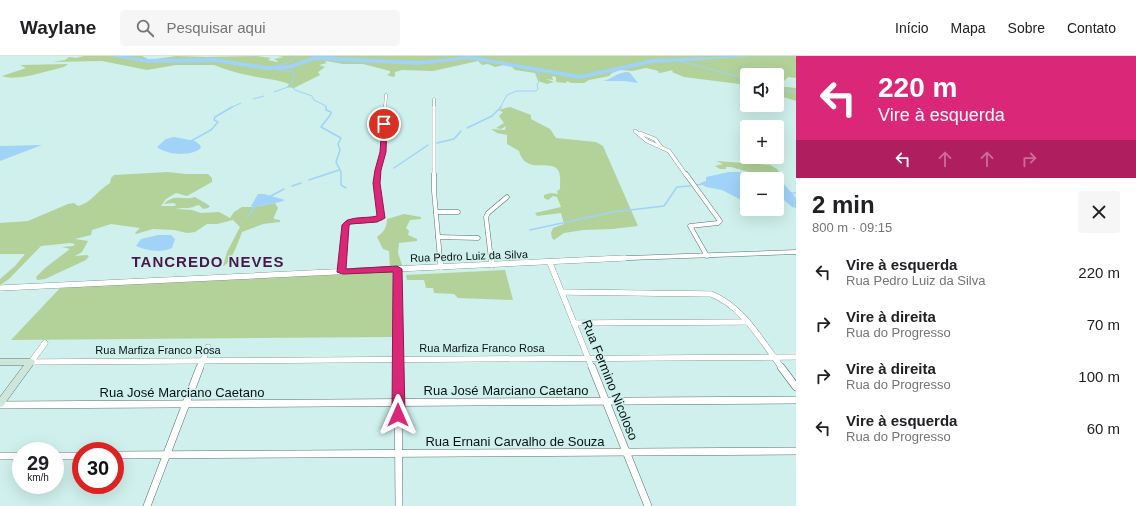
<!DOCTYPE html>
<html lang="pt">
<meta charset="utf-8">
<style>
:root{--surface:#fff;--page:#f6f6f6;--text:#202124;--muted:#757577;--line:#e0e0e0}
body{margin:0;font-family:Arial,sans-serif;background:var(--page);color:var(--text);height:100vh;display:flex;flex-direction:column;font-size:15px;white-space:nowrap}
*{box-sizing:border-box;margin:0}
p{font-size:13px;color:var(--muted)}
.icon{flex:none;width:22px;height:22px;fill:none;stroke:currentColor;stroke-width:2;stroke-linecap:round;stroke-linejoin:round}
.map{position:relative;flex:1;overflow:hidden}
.details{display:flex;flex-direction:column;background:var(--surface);width:340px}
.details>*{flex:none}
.guide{background:#db2777;color:#fff;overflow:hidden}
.controls{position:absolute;left:740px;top:12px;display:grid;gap:8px}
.controls a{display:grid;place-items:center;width:44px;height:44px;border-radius:4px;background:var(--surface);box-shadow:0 4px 16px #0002;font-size:20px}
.speed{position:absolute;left:12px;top:386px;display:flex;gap:8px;font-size:20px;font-weight:700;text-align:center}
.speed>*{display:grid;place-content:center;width:52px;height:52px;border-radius:50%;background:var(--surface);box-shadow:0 4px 16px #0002;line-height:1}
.speed small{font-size:10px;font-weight:400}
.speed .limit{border:6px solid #d22;background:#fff;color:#111}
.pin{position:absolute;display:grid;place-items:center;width:34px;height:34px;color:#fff;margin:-17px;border:2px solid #fff;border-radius:50%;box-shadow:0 1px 4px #0007}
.me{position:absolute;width:44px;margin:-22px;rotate:0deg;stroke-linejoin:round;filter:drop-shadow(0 0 3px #0008)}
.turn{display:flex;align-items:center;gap:14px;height:84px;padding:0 16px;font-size:18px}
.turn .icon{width:52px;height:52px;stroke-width:2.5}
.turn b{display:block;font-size:28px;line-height:34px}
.lanes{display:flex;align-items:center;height:38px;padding:0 16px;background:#0003;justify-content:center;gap:20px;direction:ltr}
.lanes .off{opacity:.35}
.round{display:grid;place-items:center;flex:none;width:42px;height:42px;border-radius:4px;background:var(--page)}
.summary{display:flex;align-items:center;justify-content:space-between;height:68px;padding:0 16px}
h1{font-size:24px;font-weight:600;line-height:30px}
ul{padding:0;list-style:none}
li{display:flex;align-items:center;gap:12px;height:52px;padding:0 16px}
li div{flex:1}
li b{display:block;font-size:15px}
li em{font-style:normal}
header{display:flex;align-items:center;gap:24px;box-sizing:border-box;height:56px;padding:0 20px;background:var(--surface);border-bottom:1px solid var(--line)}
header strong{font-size:19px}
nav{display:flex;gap:22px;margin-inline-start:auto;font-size:14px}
.search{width:280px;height:36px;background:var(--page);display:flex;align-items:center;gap:10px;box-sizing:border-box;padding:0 14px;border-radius:4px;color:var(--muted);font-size:15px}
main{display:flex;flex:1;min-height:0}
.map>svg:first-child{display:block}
.green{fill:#b2d29a}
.water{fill:#a1d2f8}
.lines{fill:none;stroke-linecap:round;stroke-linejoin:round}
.stream-far1{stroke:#a1d2f8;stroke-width:1}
.stream{stroke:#a1d2f8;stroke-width:1.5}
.river{fill:#a1d2f8;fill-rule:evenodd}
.street-far4-casing{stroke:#567370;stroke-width:3}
.street-far3-casing{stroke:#567370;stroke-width:4}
.street-far2-casing{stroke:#567370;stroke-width:5}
.street-far1-casing{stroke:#567370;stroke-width:6}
.street-casing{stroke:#567370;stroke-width:8}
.secondary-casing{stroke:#567370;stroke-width:1}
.street-far4{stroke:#fff;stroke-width:2.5}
.street-far3{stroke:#fff;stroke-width:3.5}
.street-far2{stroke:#fff;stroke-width:4}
.street-far1{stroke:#fff;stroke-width:5.5}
.street{stroke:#fff;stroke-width:7}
.secondary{fill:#cee6da;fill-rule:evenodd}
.route{fill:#db2777;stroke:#8e194d}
.labels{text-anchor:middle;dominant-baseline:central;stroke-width:3;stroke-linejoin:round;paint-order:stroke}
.street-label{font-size:11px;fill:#071312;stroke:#cff0ec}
.near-street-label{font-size:13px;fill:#071312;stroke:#cff0ec}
.district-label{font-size:15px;font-weight:bold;letter-spacing:1px;fill:#47184a;stroke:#cff0ec}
</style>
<header>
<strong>Waylane</strong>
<div class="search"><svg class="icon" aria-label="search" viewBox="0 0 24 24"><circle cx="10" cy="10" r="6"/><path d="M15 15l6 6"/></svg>Pesquisar aqui</div>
<nav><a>Início</a><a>Mapa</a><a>Sobre</a><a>Contato</a></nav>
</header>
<main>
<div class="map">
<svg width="796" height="450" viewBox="0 0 796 450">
<rect width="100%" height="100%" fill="#cff0ec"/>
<g class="green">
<path d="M84,0H142L150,4L176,0L207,1L256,0L271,2L268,4L277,6L278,5L274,3L284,1L277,0H795L796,1V22L788,21L782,27H777V19H747V29L684,21L672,16L673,14L660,17L657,16L659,15L646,12L632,15L620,14L612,17L609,20L589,24L584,27H571L567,25L566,27L556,26V21L552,20L553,24L546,23L554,26L547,28L538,25L535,17L515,14L511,10L504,9L495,11L488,8L482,9L478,5L433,15L402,14L395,16V20L393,21L387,19L390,17V15L363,8H343L326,5L325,6L327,7L319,9L325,11L318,16L320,19L294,32L287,31L289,28C277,23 264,23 252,20C240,18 224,13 214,9H176L147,14L102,5L53,6L65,4L69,1L76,2Z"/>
<path d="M68,8L64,11C49,14 17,26 2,20C10,17 18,15 26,12L20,9Z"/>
<polygon points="777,30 796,32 796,45 777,39"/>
<path d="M510,51L531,59V63L550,73L556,82L596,86L603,90L638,170L612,173L583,174L564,177L554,184L552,182L551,177L553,172L564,168L561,157L537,160L535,157L561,151L557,141L553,140L548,144L544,142V139L551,137L558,138L557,135L560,133C560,128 561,118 558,114C551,103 525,119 519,95L507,88V79L497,77L491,73L505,74L506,70L501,73L496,72L504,67L499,60L503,56L498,54Z"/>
<polygon points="716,105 770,109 777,113 780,118 778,120 763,120 731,111 726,111 726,113 720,113 715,110 723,108"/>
<path d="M168,116L185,118H208L212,122V126L187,140L176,137L166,143L161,150H175L176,148L173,147L164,148C174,137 184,145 195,141L210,150L208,152L203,153L199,149C197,149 195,150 193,151C187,153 182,151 176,153L192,154L201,157L219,156L230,162L234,156L242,151H254L275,147L278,152L274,161V163L280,164V166L263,168L242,176C239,184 231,208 223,210L227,196L240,171L233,164L217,168H207L195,176L187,177L174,174L153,173L136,178L135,177L140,172L111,168L92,174L91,179L75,183L88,185L82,196L75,200L87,199L89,200L86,204L45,223L37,224L36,221L45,212L70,193L62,191L73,190L75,188L70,187L41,190L9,223L0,229V223L15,210L25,198H0V167L28,165L68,148L74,147L78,150C91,147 98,134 110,127L111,122L114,119Z"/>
<path d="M404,158L421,161V163L410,164L406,172L409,175L408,179L417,183V185L399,187L398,197L402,209L399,211H390L389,195L383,193L377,181C384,176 387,171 387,163Z"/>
<polygon points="505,214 513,244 458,242 454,238 434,237 433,232 426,232 424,224 407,224 406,219"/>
<polygon points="392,216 393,281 11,284 61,231"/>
</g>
<g class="water">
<path d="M628,16L630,17L638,27L625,25H603C613,23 617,16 628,16Z"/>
<path d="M174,81L195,85L200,89L201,92C190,101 167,99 157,91L166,83Z"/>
<polygon points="42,89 0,105 0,90"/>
<path d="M729,116C740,116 747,116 756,123H747V147L722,134L706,131L700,127L706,125V121Z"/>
<polygon points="777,124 783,127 796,142 796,152 792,151 777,138"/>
<polygon points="258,138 264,138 285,144 280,146 254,151 251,150"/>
<path d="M158,179H171L175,183L172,192C161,197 147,195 136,190L141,183Z"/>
</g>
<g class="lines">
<g class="stream-far1">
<polyline points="694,0 699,2"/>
<polyline points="676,4 747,23"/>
<polyline points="266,12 294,16 291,30 295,34 312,40 314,44 326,50 326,52"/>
<polyline points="268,12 287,7 297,0"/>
<polyline points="777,32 796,37"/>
<polyline points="274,36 291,30"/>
<polyline points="253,43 264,40"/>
<polyline points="230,52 241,47"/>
<polyline points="500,52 507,39 517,35 536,35 538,33 537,29 539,25 539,14"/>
</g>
<g class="stream">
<polyline points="326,51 326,54 331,56 331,58 321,71 341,82 338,88 340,94 336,106 341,116 341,129 346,132"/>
<polyline points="467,72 492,60 501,51"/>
<polyline points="191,85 211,74 218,66 214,64 215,61 232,51"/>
<polyline points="437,87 454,83 461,75"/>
<polyline points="394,112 428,89"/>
<polyline points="309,124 339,114"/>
<polyline points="697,129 704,128"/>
<polyline points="292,130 301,127"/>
<polyline points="790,137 796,137"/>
<polyline points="269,141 284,133"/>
<polyline points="247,161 257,149"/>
<polyline points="530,174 613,156 664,150 677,131 690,130"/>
</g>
<polygon class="river" points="110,0 123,0 147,3 215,2 266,10 289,9 315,0 419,5 471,0 580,19 653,3 748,0 746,1 653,7 580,23 468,3 419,9 315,4 290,13 266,14 215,6 147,7"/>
<g class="street-far4-casing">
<g id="street-far4">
<polyline points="434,43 434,52"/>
<polyline points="385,52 386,39"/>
</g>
</g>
<g class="street-far3-casing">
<g id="street-far3">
<polyline points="434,51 434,119"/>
<polyline points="635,75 647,85 669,95 686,119"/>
<polyline points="640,77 655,83 661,91"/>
<polyline points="378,119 383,96 385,51"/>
</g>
</g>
<g class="street-far2-casing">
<g id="street-far2">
<polyline points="434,118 434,135 440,203"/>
<polyline points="686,118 720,165 718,167 690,170 707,200"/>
<polyline points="436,156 458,156"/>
<polyline points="438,181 478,182"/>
<polyline points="343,203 345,170 348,166 373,164 381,162 377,127 378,118"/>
<polyline points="491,203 486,161 488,157 507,141"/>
<polyline points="601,203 796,196"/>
</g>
</g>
<g class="street-far1-casing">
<g id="street-far1">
<polyline points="440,202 441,211"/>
<polyline points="491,202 492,209"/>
<polyline points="550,207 592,312"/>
<polyline points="397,213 398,312"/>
<polyline points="342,216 343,202"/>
<polyline points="0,232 625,202"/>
<path d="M562,236L711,238C743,250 762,286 782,312"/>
<polyline points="574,267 747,266"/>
<polyline points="31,306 796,301"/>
<polyline points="31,306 45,287"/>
<polyline points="200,312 208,291"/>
</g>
</g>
<g class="street-casing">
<g id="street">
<polyline points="398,311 399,450"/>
<polyline points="592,311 648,450"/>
<polyline points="781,311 796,331"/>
<polyline points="0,349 796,344"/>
<polyline points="115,399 796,395"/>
<polyline points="0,400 21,400"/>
<polyline points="55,400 81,400"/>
<polyline points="147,450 200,311"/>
</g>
</g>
<g class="secondary-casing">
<polygon id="secondary" points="0,303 31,303 34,304 35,306 3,350 0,351 0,341 24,309 0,309"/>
</g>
<use href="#street-far4" class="street-far4"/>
<use href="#street-far3" class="street-far3"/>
<use href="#street-far2" class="street-far2"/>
<use href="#street-far1" class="street-far1"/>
<use href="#street" class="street"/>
<use href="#secondary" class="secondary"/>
</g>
<path class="route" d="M384,66L387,68L386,96L381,114L380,127L385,162L377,166L350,168L349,170L346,213L397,210L402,213L405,359L403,363L398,364L394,363L392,359L393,216L342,218L337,216L342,169C349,159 366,163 377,160L373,127L375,114L380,96L382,68Z"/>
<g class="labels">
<g class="street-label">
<text transform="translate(469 200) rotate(-2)">Rua Pedro Luiz da Silva</text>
<text x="482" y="292">Rua Marfiza Franco Rosa</text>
<text x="158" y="294">Rua Marfiza Franco Rosa</text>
</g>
<g class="near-street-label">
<text transform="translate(610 324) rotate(68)">Rua Fermino Nicoloso</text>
<text x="506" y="334">Rua José Marciano Caetano</text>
<text x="182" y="336">Rua José Marciano Caetano</text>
<text x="515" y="385">Rua Ernani Carvalho de Souza</text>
</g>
<g class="district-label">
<text x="208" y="205">TANCREDO NEVES</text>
</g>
</g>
</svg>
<div class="controls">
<a><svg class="icon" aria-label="sound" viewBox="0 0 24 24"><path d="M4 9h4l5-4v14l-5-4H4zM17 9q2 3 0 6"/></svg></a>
<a>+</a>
<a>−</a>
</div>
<div class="speed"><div>29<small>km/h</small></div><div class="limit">30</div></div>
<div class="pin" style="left:384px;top:68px;background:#d93025"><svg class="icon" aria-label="arrive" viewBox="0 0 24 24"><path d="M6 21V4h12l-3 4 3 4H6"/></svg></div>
<svg class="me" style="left:398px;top:359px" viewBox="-20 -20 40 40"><path d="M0-17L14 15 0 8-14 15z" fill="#db2777" stroke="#fff" stroke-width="4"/></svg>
</div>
<section class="details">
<div class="guide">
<div class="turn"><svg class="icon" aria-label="left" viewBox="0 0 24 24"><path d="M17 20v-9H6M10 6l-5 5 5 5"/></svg><div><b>220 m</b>Vire à esquerda</div></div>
<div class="lanes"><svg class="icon" aria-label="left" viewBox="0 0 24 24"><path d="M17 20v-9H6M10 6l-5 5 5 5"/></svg><svg class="icon off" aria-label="ahead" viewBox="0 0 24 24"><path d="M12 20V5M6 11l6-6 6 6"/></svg><svg class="icon off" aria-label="ahead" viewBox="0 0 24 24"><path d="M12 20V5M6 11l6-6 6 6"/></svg><svg class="icon off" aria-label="right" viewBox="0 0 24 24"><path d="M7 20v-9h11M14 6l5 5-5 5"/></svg></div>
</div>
<div class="summary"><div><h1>2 min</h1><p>800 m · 09:15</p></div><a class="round"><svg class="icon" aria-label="close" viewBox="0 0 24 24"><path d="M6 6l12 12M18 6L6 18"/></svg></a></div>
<ul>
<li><svg class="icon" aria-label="left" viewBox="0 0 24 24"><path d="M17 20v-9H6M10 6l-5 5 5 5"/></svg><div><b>Vire à esquerda</b><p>Rua Pedro Luiz da Silva</p></div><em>220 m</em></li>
<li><svg class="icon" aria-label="right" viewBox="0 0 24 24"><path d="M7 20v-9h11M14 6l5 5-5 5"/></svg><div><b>Vire à direita</b><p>Rua do Progresso</p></div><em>70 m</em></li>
<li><svg class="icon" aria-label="right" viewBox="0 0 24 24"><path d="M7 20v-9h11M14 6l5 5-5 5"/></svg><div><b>Vire à direita</b><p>Rua do Progresso</p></div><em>100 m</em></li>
<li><svg class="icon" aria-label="left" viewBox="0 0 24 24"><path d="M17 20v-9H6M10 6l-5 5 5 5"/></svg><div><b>Vire à esquerda</b><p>Rua do Progresso</p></div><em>60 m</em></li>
</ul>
</section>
</main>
